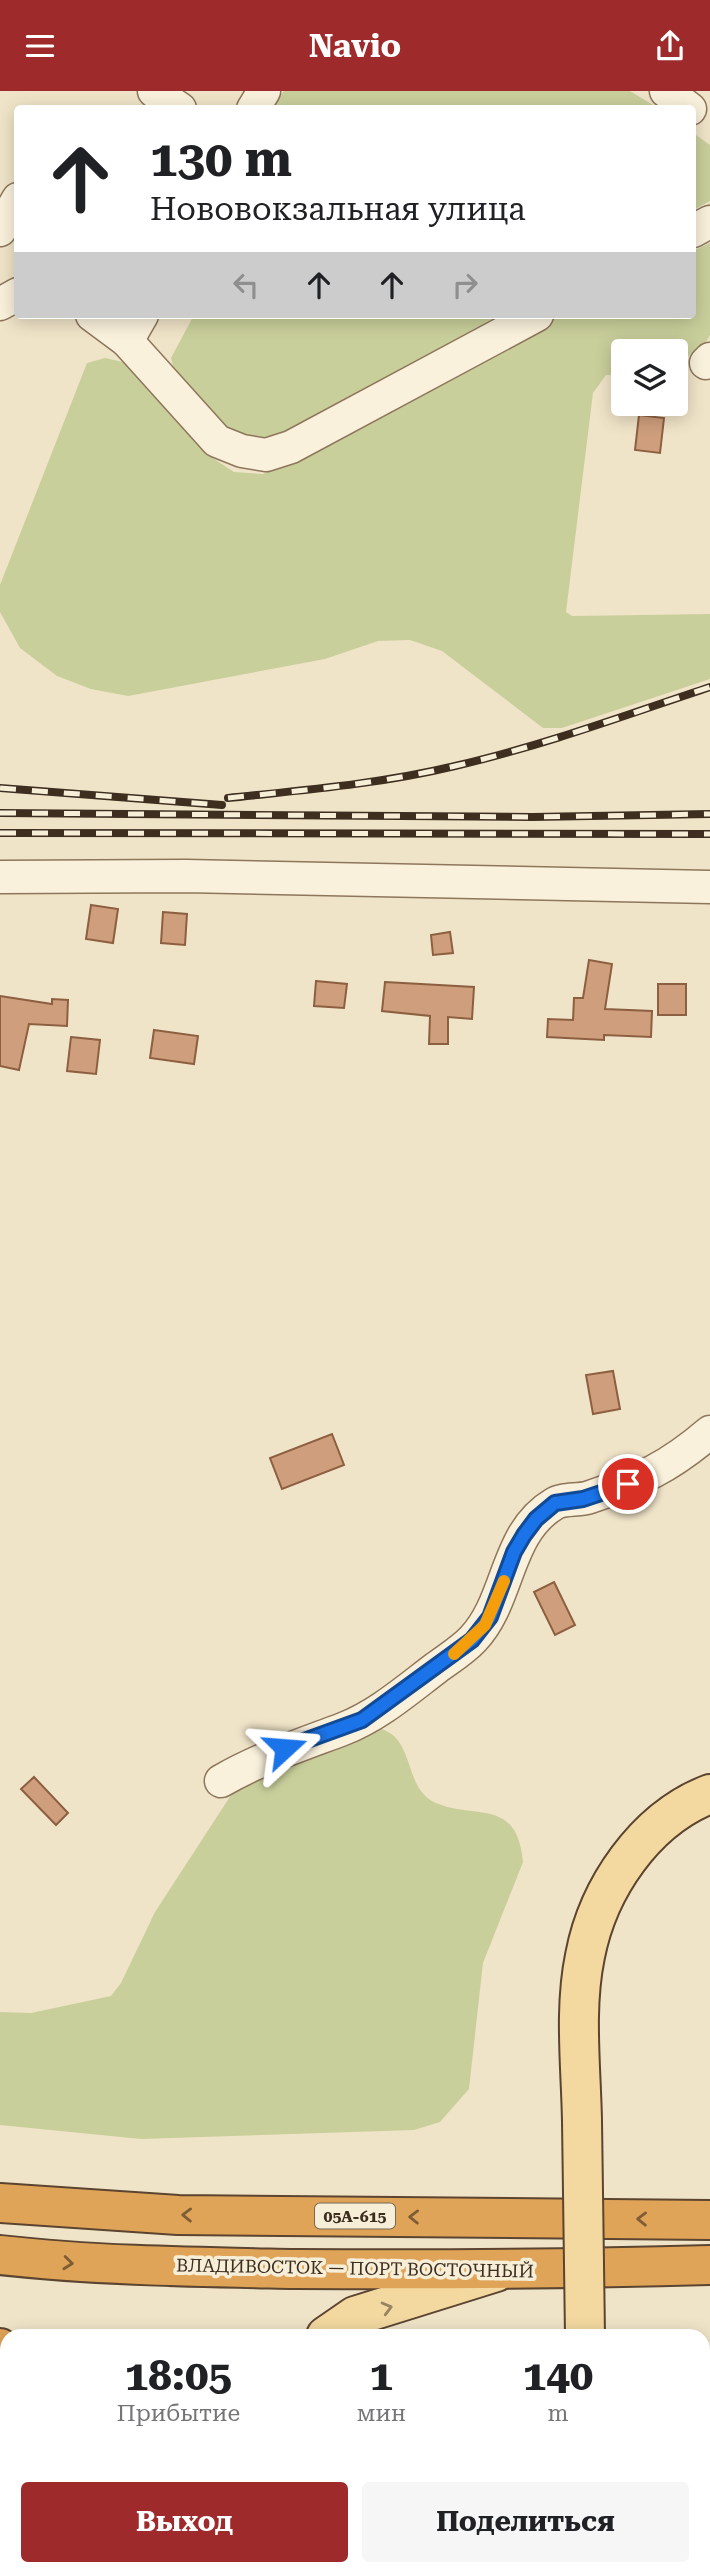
<!DOCTYPE html>
<html lang="ru">
<meta charset="utf-8">
<style>
:root{--surface:#fff;--page:#f6f6f6;--text:#202124;--muted:#757577;--accent:#9e2a2b}
body{margin:0;font-family:"Roboto Serif",serif;background:var(--page);color:var(--text);height:100vh;display:flex;flex-direction:column;font-size:26px;white-space:nowrap}
*{box-sizing:border-box;margin:0}
p{font-size:23px;color:var(--muted)}
.icon{flex:none;width:38px;height:38px;fill:none;stroke:currentColor;stroke-width:2;stroke-linecap:round;stroke-linejoin:round}
.map{position:relative;flex:1;overflow:hidden}
.drawer{position:absolute;left:0px;top:2238px;width:710px;height:247px;display:flex;flex-direction:column;background:var(--surface);border-radius:21px 21px 0 0;box-shadow:0 4px 18px #0003}
.drawer>*{flex:none}
.top-card{position:absolute;left:14px;top:14px;width:682px;height:214px;border-radius:7px;box-shadow:0 4px 18px #0003;background:#fff;color:var(--text);overflow:hidden}
.fabs{position:absolute;left:611px;top:248px;display:grid;gap:14px}
.fabs a{display:grid;place-items:center;width:77px;height:77px;border-radius:7px;background:var(--surface);box-shadow:0 4px 18px #0003;font-size:35px}
.pin{position:absolute;display:grid;place-items:center;width:60px;height:60px;color:#fff;margin:-30px;border:4px solid #fff;border-radius:50%;box-shadow:0 2px 7px #0007}
.me{position:absolute;width:77px;margin:-38px;rotate:71deg;stroke-linejoin:round;filter:drop-shadow(0 0 5px #0008)}
.turn{display:flex;align-items:center;gap:24px;height:147px;padding:0 21px;font-size:32px}
.turn .icon{width:91px;height:91px;stroke-width:2.5}
.turn b{display:block;font-size:49px;line-height:60px}
.lanes{display:flex;align-items:center;height:66px;padding:0 21px;background:#0003;justify-content:center;gap:35px;direction:ltr}
.lanes .off{opacity:.35}
.eta{display:flex;justify-content:space-evenly;align-items:center;height:119px;text-align:center}
.eta b{font-size:42px;font-weight:700;line-height:49px}
.primary-button{display:flex;gap:14px;margin-top:auto;padding:14px 21px}
.primary-button a{flex:1;height:80px;border-radius:7px;background:var(--accent);color:#fff;font-size:28px;font-weight:700;line-height:80px;text-align:center}
.primary-button a+a{background:var(--page);color:var(--text)}
header{display:flex;justify-content:space-between;align-items:center;height:91px;padding:0 21px;background:var(--accent);color:#fff;font-size:32px;font-weight:700}
.map>svg:first-child{display:block}
.green{fill:#c9cf9b}
.building{fill:#cf9f7d;stroke:#8d5f41;stroke-width:2}
.lines{fill:none;stroke-linecap:round;stroke-linejoin:round}
.minor-casing{stroke:#8d765c;stroke-width:35}
.major-casing{stroke:#5b4430;stroke-width:42}
.highway-casing{stroke:#5b4430;stroke-width:42}
.minor{stroke:#faf1dc;stroke-width:32}
.major{stroke:#f3d9a0;stroke-width:38}
.highway{stroke:#e0a458;stroke-width:38}
.rail-casing{stroke:#3d2e20;stroke-width:8}
.rail{stroke:#f7eed8;stroke-width:5;stroke-dasharray:16;stroke-linecap:butt}
.major-bridge-casing{stroke:#5b4430;stroke-width:42;stroke-linecap:butt}
.major-bridge{stroke:#f3d9a0;stroke-width:38}
.oneway{stroke:#7e5d36}
.oneway2{stroke:#988460}
.route-casing{stroke:#114b97;stroke-width:18}
.route{stroke:#1a73e8;stroke-width:12}
.slow{stroke:#f59e0b;stroke-width:12}
.labels{text-anchor:middle;dominant-baseline:central;stroke-width:7;stroke-linejoin:round;paint-order:stroke}
.shield{fill:#f7eed8;stroke:#756857;stroke-width:2}
.shield-label{font-size:16px;font-weight:bold;fill:#3d2e20}
.street-label{font-size:18px;fill:#3d2e20;stroke:#f7eed8}
</style>
<header><svg class="icon" aria-label="menu" viewBox="0 0 24 24"><path d="M4 6h16M4 12h16M4 18h16"/></svg>Navio<svg class="icon" aria-label="share" viewBox="0 0 24 24"><path d="M12 15V3M7 8l5-5 5 5M5 13v7h14v-7"/></svg></header>
<div class="map">
<svg width="710" height="2484" viewBox="0 0 710 2484">
<rect width="100%" height="100%" fill="#f0e4c8"/>
<g class="green">
<polygon points="284,0 630,0 658,17 269,18"/>
<polygon points="693,42 710,54 710,110 693,119"/>
<polygon points="710,152 710,244 705,253 676,274 676,261 623,261 623,284 606,284 593,302 566,521 572,525 710,523 710,588 562,637 543,637 442,560 410,549 378,550 325,568 128,605 91,598 57,585 20,557 0,521 0,494 87,272 105,267 123,271 208,364 234,381 263,383 367,332 558,224 693,224 693,160"/>
<polygon points="194,224 512,224 283,345 265,351 225,341 175,283 171,267"/>
<path d="M380,1637C384,1639 391,1642 394,1645C413,1663 408,1700 436,1712C476,1729 517,1706 523,1771L483,1872L469,1998L440,2031L414,2039L141,2048L0,2034V1921L31,1922L111,1905L121,1892L155,1821L233,1701Z"/>
<polygon points="0,2294 7,2302 7,2478 139,2478 140,2484 0,2484"/>
</g>
<g class="building">
<polygon points="639,324 664,327 660,362 635,359"/>
<polygon points="91,814 118,818 113,852 86,848"/>
<polygon points="163,821 187,823 185,854 161,852"/>
<polygon points="450,841 453,862 433,864 431,844"/>
<polygon points="589,869 612,873 605,918 652,920 651,946 604,944 604,949 547,946 548,928 573,929 574,907 583,907"/>
<polygon points="316,890 347,893 344,917 314,915"/>
<polygon points="385,891 474,896 472,928 448,926 448,953 429,953 430,925 382,920"/>
<rect x="658" y="893" width="28" height="31"/>
<polygon points="0,905 52,913 52,908 68,909 67,935 29,933 19,979 0,975"/>
<polygon points="154,939 198,945 194,973 150,967"/>
<polygon points="71,946 100,949 96,983 67,980"/>
<polygon points="613,1280 620,1318 593,1323 586,1284"/>
<polygon points="332,1343 344,1374 282,1398 270,1367"/>
<polygon points="554,1491 575,1534 555,1544 534,1501"/>
<polygon points="34,1686 68,1722 56,1734 21,1698"/>
</g>
<g class="lines">
<g class="minor-casing">
<g id="minor">
<polyline points="154,0 180,18"/>
<polyline points="666,0 690,18"/>
<polyline points="253,18 264,0"/>
<polyline points="0,139 18,108"/>
<polyline points="693,140 710,131"/>
<polyline points="0,213 18,203"/>
<polyline points="92,224 127,250 217,350 242,360 266,364 291,356 537,224"/>
<polyline points="127,250 142,224"/>
<polyline points="706,272 710,268"/>
<polyline points="0,786 186,785 710,796"/>
<path d="M221,1690C261,1667 301,1654 343,1638C377,1625 407,1599 436,1577C448,1568 463,1559 473,1548C510,1509 505,1442 554,1413C563,1407 579,1410 590,1406C642,1388 668,1377 710,1341"/>
</g>
</g>
<g class="major-casing">
<g id="major">
<path d="M582,2030C581,1976 574,1918 585,1865C598,1797 645,1728 710,1703"/>
<polyline points="326,2245 355,2225 496,2181"/>
<polyline points="281,2478 285,2484"/>
<polyline points="587,2478 587,2484"/>
<polyline points="550,2484 555,2478"/>
</g>
</g>
<g class="highway-casing">
<g id="highway">
<polyline points="0,2112 178,2124 710,2129"/>
<path d="M0,2164C99,2175 197,2176 296,2178C435,2179 572,2178 710,2174"/>
<polyline points="0,2257 7,2262"/>
<polyline points="247,2478 253,2484"/>
</g>
</g>
<use href="#minor" class="minor"/>
<use href="#major" class="major"/>
<use href="#highway" class="highway"/>
<g class="rail-casing">
<g id="rail">
<polyline points="0,697 222,714"/>
<path d="M228,707C304,699 380,693 455,675C542,655 626,624 710,596"/>
<polyline points="0,722 532,726 710,723"/>
<polyline points="0,742 710,743"/>
</g>
</g>
<use href="#rail" class="rail"/>
<g class="major-bridge-casing">
<polyline id="major-bridge" points="582,2030 585,2245"/>
</g>
<use href="#major-bridge" class="major-bridge"/>
</g>
<defs><path id="oneway-chevron" d="M-2-3.5L2.5 0L-2 3.5" fill="none" stroke-width="1.6" stroke-linecap="round" stroke-linejoin="round" transform="scale(1.75)"/></defs>
<g class="oneway">
<use href="#oneway-chevron" transform="translate(187 2124) rotate(-179)"/>
<use href="#oneway-chevron" transform="translate(414 2126) rotate(-179)"/>
<use href="#oneway-chevron" transform="translate(642 2128) rotate(-179)"/>
<use href="#oneway-chevron" transform="translate(68 2172) rotate(6)"/>
</g>
<use class="oneway2" href="#oneway-chevron" transform="translate(387 2217) rotate(-15)"/>
<g class="lines">
<g class="route-casing">
<polyline id="route" points="285,1657 362,1629 472,1549 490,1526 514,1461 524,1444 536,1428 555,1412 583,1408 628,1393"/>
</g>
<use href="#route" class="route"/>
<polyline class="slow" points="454,1563 485,1534 504,1490"/>
</g>
<g class="labels">
<rect class="shield" x="315" y="2112.5" width="80" height="25" rx="5"/>
<g class="shield-label">
<text x="355" y="2125">05А-615</text>
</g>
<g class="street-label">
<text transform="translate(355 2177) rotate(1)">ВЛАДИВОСТОК — ПОРТ ВОСТОЧНЫЙ</text>
</g>
</g>
</svg>
<div class="fabs">
<a><svg class="icon" aria-label="layers" viewBox="0 0 24 24"><path d="M12 4l9 5-9 5-9-5zM3 14l9 5 9-5"/></svg></a>
</div>
<div class="pin" style="left:628px;top:1393px;background:#d93025"><svg class="icon" aria-label="arrive" viewBox="0 0 24 24"><path d="M6 21V4h12l-3 4 3 4H6"/></svg></div>
<svg class="me" style="left:285px;top:1657px" viewBox="-20 -20 40 40"><path d="M0-17L14 15 0 8-14 15z" fill="#1a73e8" stroke="#fff" stroke-width="4"/></svg>
<div class="top-card">
<div class="turn"><svg class="icon" aria-label="ahead" viewBox="0 0 24 24"><path d="M12 20V5M6 11l6-6 6 6"/></svg><div><b>130 m</b>Нововокзальная улица</div></div>
<div class="lanes"><svg class="icon off" aria-label="left" viewBox="0 0 24 24"><path d="M17 20v-9H6M10 6l-5 5 5 5"/></svg><svg class="icon" aria-label="ahead" viewBox="0 0 24 24"><path d="M12 20V5M6 11l6-6 6 6"/></svg><svg class="icon" aria-label="ahead" viewBox="0 0 24 24"><path d="M12 20V5M6 11l6-6 6 6"/></svg><svg class="icon off" aria-label="right" viewBox="0 0 24 24"><path d="M7 20v-9h11M14 6l5 5-5 5"/></svg></div>
</div>
<section class="drawer">
<div class="eta">
<div><b>18:05</b><p>Прибытие</p></div>
<div><b>1</b><p>мин</p></div>
<div><b>140</b><p>m</p></div>
</div>
<div class="primary-button"><a>Выход</a><a>Поделиться</a></div>
</section>
</div>
